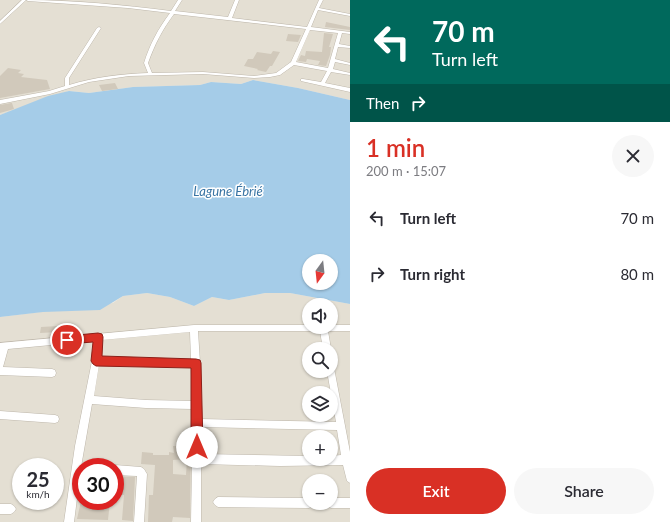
<!DOCTYPE html>
<meta charset="utf-8">
<style>
:root{--surface:#fff;--page:#f7f7f7;--text:#2b2b33;--muted:#7c7c81;--accent:#d93025}
body{margin:0;font-family:Lato,sans-serif;background:var(--page);color:var(--text);height:100vh;display:flex;flex-direction:column;font-size:15px;white-space:nowrap}
*{box-sizing:border-box;margin:0}
p{font-size:13px;color:var(--muted)}
.icon{flex:none;width:22px;height:22px;fill:none;stroke:currentColor;stroke-width:2;stroke-linecap:round;stroke-linejoin:round}
.map{position:relative;flex:1;overflow:hidden}
.drawer{display:flex;flex-direction:column;background:var(--surface);width:320px}
.drawer>*{flex:none}
.banner{background:#00695c;color:#fff;overflow:hidden}
.needle{width:26px;rotate:195deg}
.buttons{position:absolute;left:302px;top:254px;display:grid;gap:8px}
.buttons a{display:grid;place-items:center;width:36px;height:36px;border-radius:50%;background:var(--surface);box-shadow:0 1px 3px #0004;font-size:20px}
.speed{position:absolute;left:12px;top:458px;display:flex;gap:8px;font-size:20px;font-weight:700;text-align:center}
.speed>*{display:grid;place-content:center;width:52px;height:52px;border-radius:50%;background:var(--surface);box-shadow:0 1px 3px #0004;line-height:1}
.speed small{font-size:10px;font-weight:400}
.speed .limit{border:6px solid #d22;background:#fff;color:#111}
.pin{position:absolute;display:grid;place-items:center;width:34px;height:34px;color:#fff;margin:-17px;border:2px solid #fff;border-radius:50%;box-shadow:0 1px 4px #0007}
.me{position:absolute;width:44px;margin:-22px;rotate:0deg;stroke-linejoin:round;filter:drop-shadow(0 0 3px #0008)}
.turn{display:flex;align-items:center;gap:14px;height:84px;padding:0 16px;font-size:18px}
.turn .icon{width:52px;height:52px;stroke-width:2.5}
.turn b{display:block;font-size:28px;line-height:34px}
.then{display:flex;align-items:center;height:38px;padding:0 16px;background:#0003;gap:8px;font-size:15px}
.round{display:grid;place-items:center;flex:none;width:42px;height:42px;border-radius:21px;background:var(--page)}
.summary{display:flex;align-items:center;justify-content:space-between;height:68px;padding:0 16px}
h1{font-size:24px;font-weight:600;line-height:30px;color:var(--accent)}
.primary-button{display:flex;gap:8px;margin-top:auto;padding:8px 16px}
.primary-button a{flex:1;height:46px;border-radius:24px;background:var(--accent);color:#fff;font-size:16px;font-weight:600;line-height:46px;text-align:center}
.primary-button a+a{background:var(--page);color:var(--text)}
ul{padding:0;list-style:none}
li{display:flex;align-items:center;gap:12px;height:56px;padding:0 16px}
li div{flex:1}
li b{display:block;font-size:15px}
li em{font-style:normal}
main{display:flex;flex:1;min-height:0}
.map>svg:first-child{display:block}
.residential{fill:#e4dfd3;fill-rule:evenodd}
.water{fill:#a5cce8;fill-rule:evenodd}
.building{fill:#d1c9bb;fill-rule:evenodd}
.lines{fill:none;stroke-linecap:round;stroke-linejoin:round}
.minor-casing{stroke:#beb7ab;stroke-width:1}
.minor{fill:#fff;fill-rule:evenodd}
.route{fill:#d93025;stroke:#8d1f18}
.labels{text-anchor:middle;dominant-baseline:central;stroke-width:3;stroke-linejoin:round;paint-order:stroke}
.water-label{font-size:13px;font-style:italic;fill:#3974a3;stroke:#fff}
</style>
<main>
<div class="map">
<svg width="350" height="522" viewBox="0 0 350 522">
<rect width="100%" height="100%" fill="#f0ede4"/>
<g class="residential">
<polygon points="0,0 350,0 350,100 298,88 253,80 241,84 211,82 200,85 133,87 89,93 69,91 0,115"/>
<path d="M147,293L170,297L194,306L212,297L229,300L265,293H290L350,304V522H0V317L113,303L123,296ZM309,305H331V327H309ZM309,349H331V371H309ZM309,393H331V415H309ZM309,437H331V459H309ZM21,467H55V501H21ZM81,467H115V501H81ZM309,481H331V503H309Z"/>
</g>
<path class="water" d="M253,80L298,88L350,100V304L290,293H265L229,300L212,297L194,306L170,297L147,293L123,296L100,310L43,312L0,317V115L48,96L69,91L89,93L133,87L200,85L211,82L241,84ZM309,261H331V283H309Z"/>
<g class="building">
<polygon points="326,22 350,27 350,30 325,27"/>
<polygon points="324,33 333,34 329,47 331,47 330,55 326,66 318,65 320,61 307,59 306,62 298,61 301,55 305,56 306,51 322,52"/>
<polygon points="288,34 301,35 298,42 286,41"/>
<polygon points="273,51 280,52 272,66 270,66 266,72 257,70 258,69 244,66 248,59 253,59 257,52 271,54"/>
<polygon points="8,68 21,70 18,73 24,74 21,77 47,80 50,89 0,98 0,76"/>
<polygon points="115,83 118,89 102,91 99,85"/>
<polygon points="17,102 12,103 14,109 0,113 0,105"/>
<polygon points="58,326 58,332 40,333 41,327"/>
<path d="M173,446H191L190,518L173,517L172,522H148L149,495H153L155,465L141,464L142,452L153,453V455H169V452L174,453ZM187,459L186,475L173,474V460Z"/>
<polygon points="115,476 135,477 133,521 122,520 124,495 115,495"/>
<polygon points="81,501 110,501 108,520 77,519"/>
</g>
<g class="lines">
<g class="minor-casing">
<g id="minor">
<polygon points="22,0 26,0 0,24 0,21"/>
<path d="M26,0C74,0 123,5 171,11L178,0H182L175,11L228,17L235,0H239L232,18L307,27L319,0H323L319,8L350,14V16L318,10L311,27L350,32V34L342,33L339,44L350,46V48L338,47L335,59L350,63V65L335,62L333,69L350,73V75L331,72L325,83L350,88V92L301,81V79H303L321,82L327,71L294,65L280,75L270,77L254,78L203,74L129,76L89,82L50,94L0,104V100L49,91L65,86V78L97,28L99,27L101,28L69,78V85C95,77 121,74 148,73L144,63C150,44 158,29 170,13L128,8L28,1ZM174,14L306,29L291,62L276,73L254,76L203,72L152,73L148,63C155,44 162,30 174,14ZM310,30L338,33L328,68L296,62Z"/>
<path d="M194,325H309V327H331V325H350V331H328L331,349H323L320,331H198L200,363L201,419L336,422L327,371H331V367L334,368L350,452V483L347,481L343,465L280,466L201,464V522H191L193,409L146,408L92,404L81,467L74,522H64L75,446L92,361L94,341L8,349L3,367L52,369L55,370L56,373L55,376L52,377L0,375V343ZM190,332L191,359L100,358L102,340ZM99,365L191,366L193,401L146,400L94,396ZM201,427L337,430L341,455L331,456V459H309V456L201,454Z"/>
<polygon points="0,411 55,415 58,416 59,419 58,422 55,423 0,419"/>
<polygon points="115,465 141,467 144,469 147,474 144,522 134,522 137,476 115,475 115,467 112,467"/>
<polygon points="218,497 309,498 309,503 314,503 312,506 309,508 218,507 215,505 213,502 215,499"/>
<polygon points="331,498 350,498 350,508 331,508 328,506 326,503 331,503"/>
<polygon points="0,504 11,504 14,506 16,509 14,512 11,514 0,514"/>
</g>
</g>
<use href="#minor" class="minor"/>
</g>
<polygon class="route" points="98,333 102,334 103,337 102,356 196,359 200,360 201,363 203,447 201,451 197,452 192,451 191,447 191,368 96,366 93,364 91,361 93,342 67,344 64,343 62,340 64,337 67,336"/>
<g class="labels">
<g class="water-label">
<text x="228" y="191">Lagune Ébrié</text>
</g>
</g>
</svg>
<div class="buttons">
<a><svg class="needle" viewBox="-14 -14 28 28"><path d="M0-13l5 13h-10z" fill="#e53935"/><path d="M0 13l5-13h-10z" fill="#7c7c81"/></svg></a>
<a><svg class="icon" aria-label="sound" viewBox="0 0 24 24"><path d="M4 9h4l5-4v14l-5-4H4zM17 9q2 3 0 6"/></svg></a>
<a><svg class="icon" aria-label="search" viewBox="0 0 24 24"><circle cx="10" cy="10" r="6"/><path d="M15 15l6 6"/></svg></a>
<a><svg class="icon" aria-label="layers" viewBox="0 0 24 24"><path d="M12 4l9 5-9 5-9-5zM3 14l9 5 9-5"/></svg></a>
<a>+</a>
<a>−</a>
</div>
<div class="speed"><div>25<small>km/h</small></div><div class="limit">30</div></div>
<div class="pin" style="left:67px;top:340px;background:#d93025"><svg class="icon" aria-label="arrive" viewBox="0 0 24 24"><path d="M6 21V4h12l-3 4 3 4H6"/></svg></div>
<svg class="me" style="left:197px;top:447px" viewBox="-20 -20 40 40"><circle r="19" fill="#fff"/><path d="M0-13L10 11 0 6-10 11z" fill="#d93025"/></svg>
</div>
<section class="drawer">
<div class="banner">
<div class="turn"><svg class="icon" aria-label="left" viewBox="0 0 24 24"><path d="M17 20v-9H6M10 6l-5 5 5 5"/></svg><div><b>70 m</b>Turn left</div></div>
<div class="then">Then<svg class="icon" aria-label="right" viewBox="0 0 24 24"><path d="M7 20v-9h11M14 6l5 5-5 5"/></svg></div>
</div>
<div class="summary"><div><h1>1 min</h1><p>200 m · 15:07</p></div><a class="round"><svg class="icon" aria-label="close" viewBox="0 0 24 24"><path d="M6 6l12 12M18 6L6 18"/></svg></a></div>
<ul>
<li><svg class="icon" aria-label="left" viewBox="0 0 24 24"><path d="M17 20v-9H6M10 6l-5 5 5 5"/></svg><div><b>Turn left</b></div><em>70 m</em></li>
<li><svg class="icon" aria-label="right" viewBox="0 0 24 24"><path d="M7 20v-9h11M14 6l5 5-5 5"/></svg><div><b>Turn right</b></div><em>80 m</em></li>
</ul>
<div class="primary-button"><a>Exit</a><a>Share</a></div>
</section>
</main>
